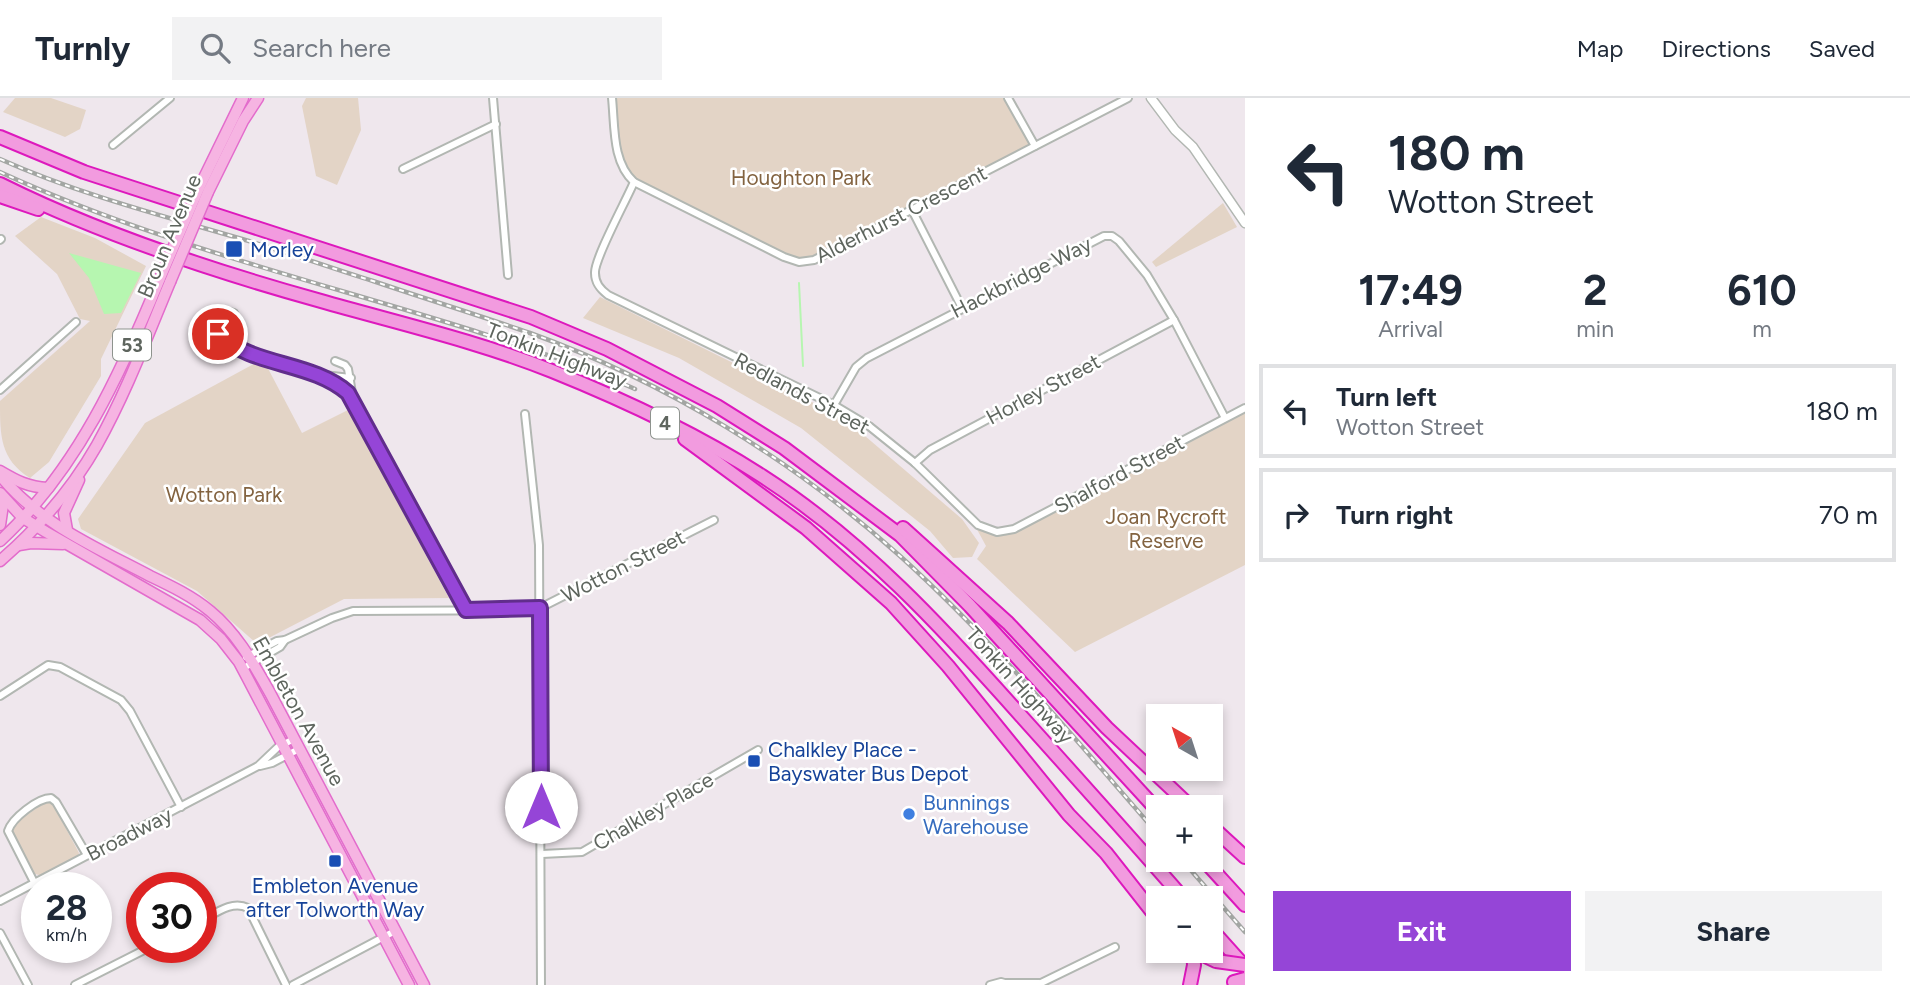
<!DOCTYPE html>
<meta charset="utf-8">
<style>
:root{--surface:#fff;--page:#f2f2f3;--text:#1f2937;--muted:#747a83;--line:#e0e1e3;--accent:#9545d7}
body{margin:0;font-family:Figtree,sans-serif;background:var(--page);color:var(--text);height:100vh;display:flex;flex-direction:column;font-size:26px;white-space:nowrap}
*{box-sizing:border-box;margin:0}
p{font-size:23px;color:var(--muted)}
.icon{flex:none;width:38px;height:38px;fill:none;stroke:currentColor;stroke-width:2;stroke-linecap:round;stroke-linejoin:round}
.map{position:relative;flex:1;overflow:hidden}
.details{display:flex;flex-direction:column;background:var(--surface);width:665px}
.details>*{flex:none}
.banner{background:#fff;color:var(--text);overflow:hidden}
.needle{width:46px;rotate:321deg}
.buttons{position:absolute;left:1146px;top:606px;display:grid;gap:14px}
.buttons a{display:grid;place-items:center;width:77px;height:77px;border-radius:0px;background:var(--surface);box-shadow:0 4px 10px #0003;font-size:35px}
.speed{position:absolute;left:21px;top:774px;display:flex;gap:14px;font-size:35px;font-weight:700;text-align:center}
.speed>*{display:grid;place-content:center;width:91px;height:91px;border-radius:50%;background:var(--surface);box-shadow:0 4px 10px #0003;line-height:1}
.speed small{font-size:18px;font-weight:400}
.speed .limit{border:10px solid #d22;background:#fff;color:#111}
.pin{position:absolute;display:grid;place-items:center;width:60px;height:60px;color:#fff;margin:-30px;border:4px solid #fff;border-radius:50%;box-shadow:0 2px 7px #0007}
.me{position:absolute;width:77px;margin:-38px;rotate:0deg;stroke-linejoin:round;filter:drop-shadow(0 0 5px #0008)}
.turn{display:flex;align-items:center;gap:24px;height:147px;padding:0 28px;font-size:32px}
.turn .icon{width:91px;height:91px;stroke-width:2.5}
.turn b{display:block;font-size:49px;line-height:60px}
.eta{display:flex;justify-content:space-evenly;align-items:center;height:119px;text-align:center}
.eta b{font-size:42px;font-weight:700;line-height:49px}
.button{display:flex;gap:14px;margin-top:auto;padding:14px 28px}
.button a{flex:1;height:80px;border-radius:0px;background:var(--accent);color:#fff;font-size:28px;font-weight:700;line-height:80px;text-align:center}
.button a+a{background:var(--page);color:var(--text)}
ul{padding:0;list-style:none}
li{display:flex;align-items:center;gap:21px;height:94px;margin:0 14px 10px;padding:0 14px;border:4px solid var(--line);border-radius:0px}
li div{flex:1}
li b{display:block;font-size:26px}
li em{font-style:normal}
header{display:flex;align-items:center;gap:42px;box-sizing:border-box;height:98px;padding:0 35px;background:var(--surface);border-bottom:2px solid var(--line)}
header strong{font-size:33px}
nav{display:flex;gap:38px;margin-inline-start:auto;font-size:24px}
.search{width:490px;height:63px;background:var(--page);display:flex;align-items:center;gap:18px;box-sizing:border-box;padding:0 24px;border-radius:0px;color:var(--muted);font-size:26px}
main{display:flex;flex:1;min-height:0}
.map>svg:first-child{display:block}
.green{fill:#e3d4c6}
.water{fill:#b6f6b0}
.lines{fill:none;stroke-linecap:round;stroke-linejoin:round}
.stream{stroke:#b6f6b0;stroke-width:2}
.minor-casing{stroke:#b2b7b2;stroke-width:10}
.tertiary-casing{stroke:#b2b7b2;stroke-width:11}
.primary-casing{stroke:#e36ccc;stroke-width:13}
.motorway-casing{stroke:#dd19bd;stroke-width:16}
.minor{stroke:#fff;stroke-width:6}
.tertiary{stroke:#fff;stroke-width:8}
.primary{stroke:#f6b4e2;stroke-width:10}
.motorway{stroke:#f29bdf;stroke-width:12}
.rail-casing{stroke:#a3a6a3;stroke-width:4.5}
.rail{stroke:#fff;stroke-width:2;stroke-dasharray:5;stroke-linecap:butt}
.primary-bridge-casing{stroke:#e36ccc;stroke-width:13;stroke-linecap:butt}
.motorway-bridge-casing{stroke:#dd19bd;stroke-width:16;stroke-linecap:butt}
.primary-bridge{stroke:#f6b4e2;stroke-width:10}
.motorway-bridge{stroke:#f29bdf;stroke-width:12}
.route-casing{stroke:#612d8c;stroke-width:18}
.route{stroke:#9545d7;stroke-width:12}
.transit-dot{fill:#1a4fb4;stroke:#fff;stroke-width:2.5}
.shop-dot{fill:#3f7fe0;stroke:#fff;stroke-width:2.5}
.labels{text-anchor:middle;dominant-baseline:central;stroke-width:5;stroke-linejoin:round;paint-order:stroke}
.shield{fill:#fff;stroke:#8e938e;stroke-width:2}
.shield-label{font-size:19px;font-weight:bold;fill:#5e655e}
.park-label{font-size:21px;fill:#836340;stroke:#fff}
.street-label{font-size:21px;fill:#5e655e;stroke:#fff}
.transit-label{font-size:21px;fill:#164399;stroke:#fff;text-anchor:start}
.shop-label{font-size:21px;fill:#366cbe;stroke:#fff;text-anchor:start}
</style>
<header>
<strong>Turnly</strong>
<div class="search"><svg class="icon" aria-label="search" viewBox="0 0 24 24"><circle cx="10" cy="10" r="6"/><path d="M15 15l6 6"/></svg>Search here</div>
<nav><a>Map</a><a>Directions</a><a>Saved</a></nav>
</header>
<main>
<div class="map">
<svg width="1245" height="887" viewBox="0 0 1245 887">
<rect width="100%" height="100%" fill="#efe7ed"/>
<g class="green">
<polygon points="15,0 51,0 86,12 80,31 65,39 3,14"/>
<polygon points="306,0 358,0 361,32 337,87 316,78 302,8"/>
<polygon points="612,0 1008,0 1035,48 814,162 799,164 634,84 621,69"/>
<polygon points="1223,105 1237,129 1156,169 1152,164"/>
<path d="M41,119L95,140L146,168L101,261V278L49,364L30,380C0,361 0,338 0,303L90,223L80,221L57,176L15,138Z"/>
<polygon points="600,199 844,320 962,421 979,445 972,459 953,460 930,433 801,330 679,260 583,220"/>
<polygon points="263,261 302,335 348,312 449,500 344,501 257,546 197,493 81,431 78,421 145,325"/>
<polygon points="1245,310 1245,467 1075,554 977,461 986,448 973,424 1002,434"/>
<polygon points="47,703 54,708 79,755 78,759 43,778 35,776 11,733 12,727"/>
</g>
<polygon class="water" points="69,155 141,175 121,215 104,216 89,180"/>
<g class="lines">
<polyline class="stream" points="799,185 803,268"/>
<g class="minor-casing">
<g id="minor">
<polyline points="493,0 508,177"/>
<path d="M612,0C615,29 612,64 634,84L784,159L799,164L814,162L1128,0"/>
<polyline points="1008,0 1035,48"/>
<polyline points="113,47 170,0"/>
<polyline points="403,71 496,26"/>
<path d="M634,84C627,101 594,161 595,175C595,185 600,191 608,197L834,307L869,328L915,365L978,427L997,434L1014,431L1245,310"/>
<polyline points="912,112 962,210"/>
<polyline points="0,142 1,141"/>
<path d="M227,244L236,222L234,215L226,213L219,216L215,228C219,238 225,243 234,249L314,276L351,280"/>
<polyline points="335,263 345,267 348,271 353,301 466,512"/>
<polyline points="326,281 339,288 351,299"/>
<polyline points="0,292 76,224"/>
<polyline points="834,307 856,269 867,260 1104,138 1112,138 1119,143 1147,177 1174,222 1225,320"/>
<polyline points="525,316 539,447 541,887"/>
<polyline points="915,365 930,352 1174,222"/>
<polyline points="246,559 277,543 285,542 332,520 353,513 536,512 714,422"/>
<polyline points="242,571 280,549 285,542"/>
<polyline points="0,598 48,567 60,569 121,602 130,613 181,709"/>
<polyline points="260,668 272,665 299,651"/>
<polyline points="542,756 582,754 758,652"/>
<path d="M35,786L8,733C12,720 38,700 51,700L56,704L87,757"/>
<polyline points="0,803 258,668 278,649 294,641"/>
<path d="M201,823C216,815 232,802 248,810L286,887"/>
<polyline points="0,835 28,887"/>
<polyline points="1006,885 1039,885"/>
<polyline points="75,887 150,849"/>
<polyline points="293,887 395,833"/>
<polyline points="990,887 1001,884 1008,886"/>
<polyline points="1037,887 1115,849"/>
</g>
</g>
<g class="tertiary-casing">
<polyline id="tertiary" points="1151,0 1175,32 1193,49 1245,125"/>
</g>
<g class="primary-casing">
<g id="primary">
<polyline points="199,90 243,0"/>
<polyline points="208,94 243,23 258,0"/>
<path d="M0,373C17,383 28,389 48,390"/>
<path d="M0,377C38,425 97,450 150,478C171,488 192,498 210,513C237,535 253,565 270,595L424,887"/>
<polyline points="0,395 23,420 46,434 200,522 221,541 239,564 248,581 409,887"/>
<polyline points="0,427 4,400"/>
<polyline points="67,432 64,415 79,382"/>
<path d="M0,443C77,372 121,275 160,180"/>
<polyline points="19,447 31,445 63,446"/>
<path d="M0,463C38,430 72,391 97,347C126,295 147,239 170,184"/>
</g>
</g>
<g class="motorway-casing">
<g id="motorway">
<polyline points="0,39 84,74 531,219 607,251 717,308 784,350 900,437 970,508 1158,713"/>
<path d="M0,86C100,136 213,173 321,203C398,225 477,243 552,273C624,302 697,336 762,378C863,443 943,530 1022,619C1076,679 1130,739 1183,800"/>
<polyline points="0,98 38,111"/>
<polyline points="685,341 806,430 891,505 948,568 1069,717 1106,755 1158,821"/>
<polyline points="903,430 1008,525 1107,630 1191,709"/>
<polyline points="1211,728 1245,759"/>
<polyline points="1203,761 1245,807"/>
<polyline points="1211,831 1245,869"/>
<polyline points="1193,852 1216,863"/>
<polyline points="1234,884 1245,881"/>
<polyline points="1190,887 1194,867 1193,852"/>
</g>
</g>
<use href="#minor" class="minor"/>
<use href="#tertiary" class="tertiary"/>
<use href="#primary" class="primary"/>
<use href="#motorway" class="motorway"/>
<g class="rail-casing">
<g id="rail">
<path d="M0,61C76,95 156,116 235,139C282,152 327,169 373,183C426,201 478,217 530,235C666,284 793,362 900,458C994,543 1075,641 1158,736"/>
<path d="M0,74C152,144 316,183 475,233C529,251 583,267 635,291"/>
<polyline points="1181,761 1245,834"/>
</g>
</g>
<use href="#rail" class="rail"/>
<g class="primary-bridge-casing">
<g id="primary-bridge">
<polyline points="160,180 199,90"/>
<polyline points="170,184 208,94"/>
</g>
</g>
<g class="motorway-bridge-casing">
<polyline id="motorway-bridge" points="1216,863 1245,867"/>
</g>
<use href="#primary-bridge" class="primary-bridge"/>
<use href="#motorway-bridge" class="motorway-bridge"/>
</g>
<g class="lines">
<g class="route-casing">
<path id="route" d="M218,236C253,269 311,263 348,295L466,512L540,510L541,709"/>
</g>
<use href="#route" class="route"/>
</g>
<g class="transit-dot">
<rect x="225" y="142" width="18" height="18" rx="3.5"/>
<rect x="747" y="656" width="14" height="14" rx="3.5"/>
<rect x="328" y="756" width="14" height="14" rx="3.5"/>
</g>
<circle class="shop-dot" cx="909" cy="716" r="7"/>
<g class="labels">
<g class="shield">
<rect x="113" y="231.5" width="38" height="31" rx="5"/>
<rect x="651" y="309.5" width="28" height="31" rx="5"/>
</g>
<g class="shield-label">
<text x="132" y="247">53</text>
<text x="665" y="325">4</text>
</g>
<g class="park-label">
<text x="801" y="79">Houghton Park</text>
<text x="224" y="396">Wotton Park</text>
<text x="1166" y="418">Joan Rycroft<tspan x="1166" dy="24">Reserve</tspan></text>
</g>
<g class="street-label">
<text transform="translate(901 116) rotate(-27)">Alderhurst Crescent</text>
<text transform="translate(169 138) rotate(-67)">Broun Avenue</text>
<text transform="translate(1021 179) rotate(-27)">Hackbridge Way</text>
<text transform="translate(557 257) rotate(21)">Tonkin Highway</text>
<text transform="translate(1043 291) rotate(-28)">Horley Street</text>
<text transform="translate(802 295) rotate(28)">Redlands Street</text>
<text transform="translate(1119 376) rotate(-28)">Shalford Street</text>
<text transform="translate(623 468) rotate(-27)">Wotton Street</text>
<text transform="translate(1020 587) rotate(48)">Tonkin Highway</text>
<text transform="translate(299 613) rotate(61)">Embleton Avenue</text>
<text transform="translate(653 713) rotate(-30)">Chalkley Place</text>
<text transform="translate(129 736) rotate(-27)">Broadway</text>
</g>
<g class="transit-label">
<text x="250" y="151">Morley</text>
<text x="768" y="651">Chalkley Place -<tspan x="768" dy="24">Bayswater Bus Depot</tspan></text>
<text x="335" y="787" text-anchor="middle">Embleton Avenue<tspan x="335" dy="24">after Tolworth Way</tspan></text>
</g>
<g class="shop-label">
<text x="923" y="704">Bunnings<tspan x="923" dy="24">Warehouse</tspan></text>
</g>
</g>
</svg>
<div class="buttons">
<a><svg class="needle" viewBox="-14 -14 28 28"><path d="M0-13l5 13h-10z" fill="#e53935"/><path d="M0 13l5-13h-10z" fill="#747a83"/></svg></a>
<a>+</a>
<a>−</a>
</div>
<div class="speed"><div>28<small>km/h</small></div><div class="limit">30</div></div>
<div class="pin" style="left:218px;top:236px;background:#d93025"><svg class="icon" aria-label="arrive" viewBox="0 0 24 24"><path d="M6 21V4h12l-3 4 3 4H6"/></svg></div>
<svg class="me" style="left:541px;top:709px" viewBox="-20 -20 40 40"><circle r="19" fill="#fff"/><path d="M0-13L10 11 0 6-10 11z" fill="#9545d7"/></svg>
</div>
<section class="details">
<div class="banner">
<div class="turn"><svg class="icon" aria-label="left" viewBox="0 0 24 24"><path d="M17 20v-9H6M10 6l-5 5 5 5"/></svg><div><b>180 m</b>Wotton Street</div></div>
</div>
<div class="eta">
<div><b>17:49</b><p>Arrival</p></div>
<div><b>2</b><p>min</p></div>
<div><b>610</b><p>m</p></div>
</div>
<ul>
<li><svg class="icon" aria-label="left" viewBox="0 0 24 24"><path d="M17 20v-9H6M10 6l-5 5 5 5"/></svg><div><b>Turn left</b><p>Wotton Street</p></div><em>180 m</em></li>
<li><svg class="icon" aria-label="right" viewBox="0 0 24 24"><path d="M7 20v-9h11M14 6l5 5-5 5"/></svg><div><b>Turn right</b></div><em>70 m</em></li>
</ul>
<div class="button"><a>Exit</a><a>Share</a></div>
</section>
</main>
